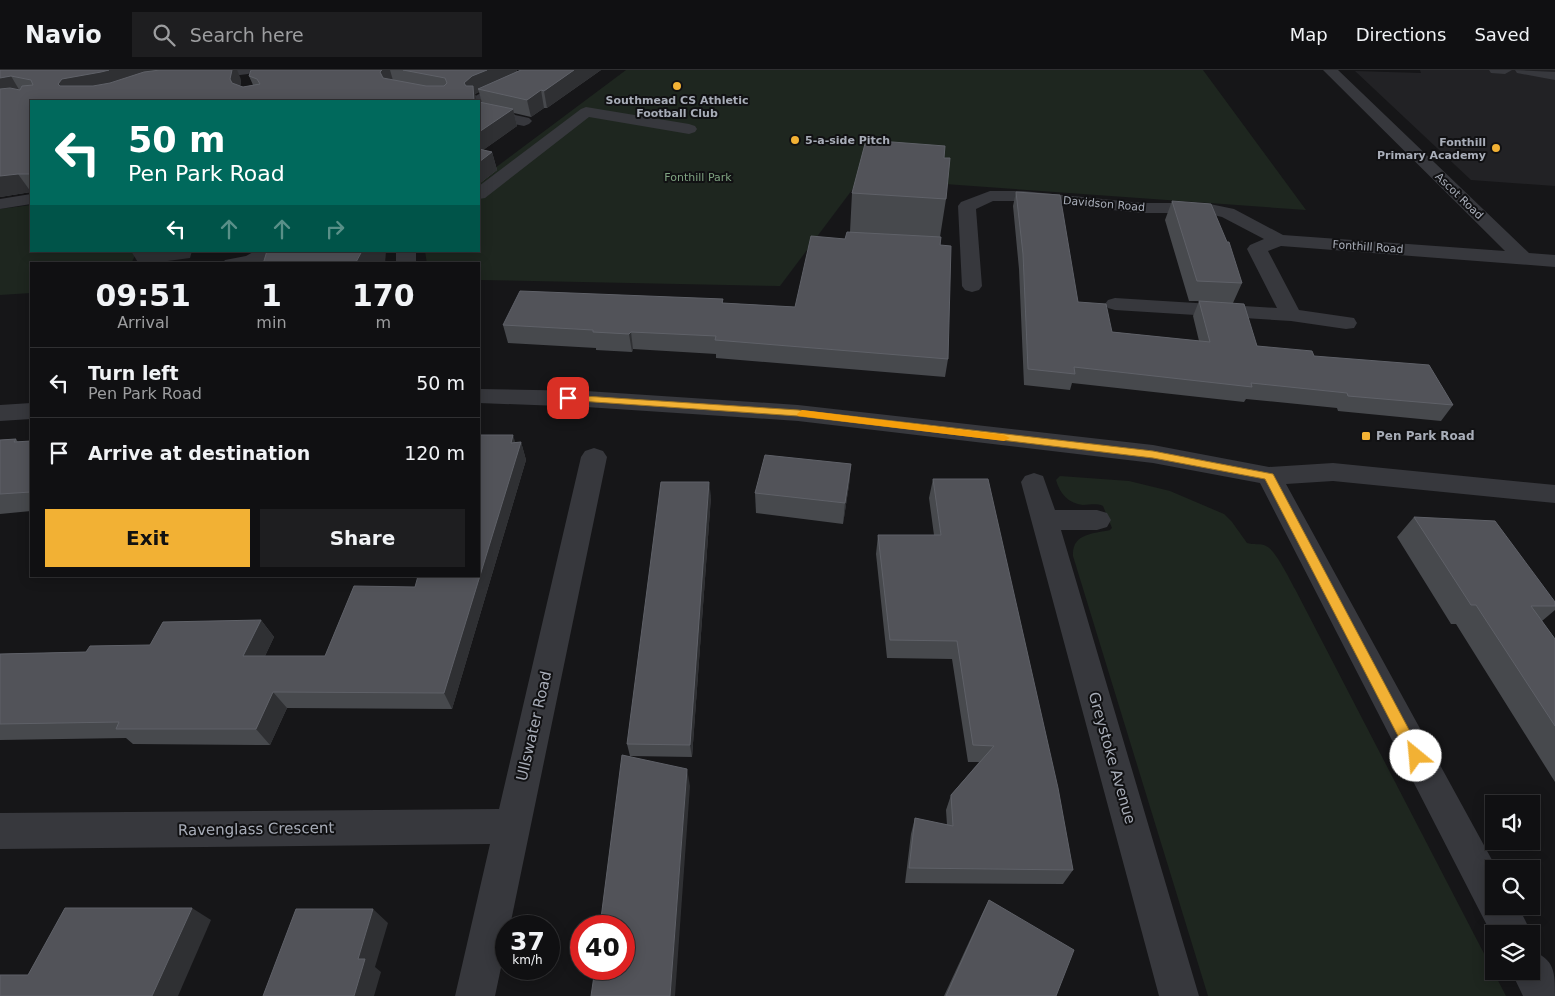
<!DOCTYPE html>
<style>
:root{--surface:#101012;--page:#1e1e20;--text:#f1f3f6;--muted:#9c9d9f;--line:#303032;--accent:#f2b134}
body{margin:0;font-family:"DejaVu Sans",sans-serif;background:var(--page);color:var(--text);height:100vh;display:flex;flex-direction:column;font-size:19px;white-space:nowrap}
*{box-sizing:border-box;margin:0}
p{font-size:16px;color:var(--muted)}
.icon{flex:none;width:28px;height:28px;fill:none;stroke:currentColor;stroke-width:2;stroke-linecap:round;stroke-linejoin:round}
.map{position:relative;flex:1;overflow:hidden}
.side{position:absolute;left:30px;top:192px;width:450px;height:315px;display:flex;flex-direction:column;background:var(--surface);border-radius:0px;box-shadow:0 2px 12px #0003,0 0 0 1px var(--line)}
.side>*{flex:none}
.hud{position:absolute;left:30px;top:30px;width:450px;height:152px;border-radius:0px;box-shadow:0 2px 12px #0003,0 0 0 1px var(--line);background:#00695c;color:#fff;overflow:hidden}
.tools{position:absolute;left:1485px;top:725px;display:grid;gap:10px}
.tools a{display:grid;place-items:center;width:55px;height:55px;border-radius:0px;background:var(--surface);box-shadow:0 2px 12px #0003,0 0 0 1px var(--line);font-size:25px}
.speed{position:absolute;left:495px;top:845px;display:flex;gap:10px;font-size:25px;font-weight:700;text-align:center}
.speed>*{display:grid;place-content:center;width:65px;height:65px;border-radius:50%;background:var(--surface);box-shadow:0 2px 12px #0003,0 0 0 1px var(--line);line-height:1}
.speed small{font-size:12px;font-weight:400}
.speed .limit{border:8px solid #d22;background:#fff;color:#111}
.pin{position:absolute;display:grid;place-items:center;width:42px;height:42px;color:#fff;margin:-21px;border-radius:10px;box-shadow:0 2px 8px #0006}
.me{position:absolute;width:55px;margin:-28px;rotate:332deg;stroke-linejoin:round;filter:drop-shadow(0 0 4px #0008)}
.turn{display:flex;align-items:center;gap:18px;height:105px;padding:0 15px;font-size:22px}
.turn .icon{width:65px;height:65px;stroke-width:2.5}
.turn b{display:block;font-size:35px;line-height:42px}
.lanes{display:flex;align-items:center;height:48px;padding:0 15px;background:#0003;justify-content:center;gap:25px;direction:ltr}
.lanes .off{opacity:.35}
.eta{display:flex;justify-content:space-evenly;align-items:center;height:85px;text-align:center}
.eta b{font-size:30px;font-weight:700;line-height:35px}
.cta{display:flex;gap:10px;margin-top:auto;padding:10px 15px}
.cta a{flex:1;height:58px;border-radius:0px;background:var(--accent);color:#111;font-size:20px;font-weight:700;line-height:58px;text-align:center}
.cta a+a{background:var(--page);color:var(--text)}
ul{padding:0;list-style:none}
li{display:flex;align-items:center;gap:15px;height:70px;padding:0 15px;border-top:1px solid var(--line)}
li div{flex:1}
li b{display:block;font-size:19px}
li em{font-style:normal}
header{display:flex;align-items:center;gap:30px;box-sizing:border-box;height:70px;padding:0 25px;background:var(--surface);border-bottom:1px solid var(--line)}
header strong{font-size:24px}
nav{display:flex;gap:28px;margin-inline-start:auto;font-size:18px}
.search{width:350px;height:45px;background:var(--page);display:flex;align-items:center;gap:12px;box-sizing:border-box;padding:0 18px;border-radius:0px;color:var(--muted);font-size:19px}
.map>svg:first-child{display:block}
.built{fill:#222225}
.green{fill:#1e261f}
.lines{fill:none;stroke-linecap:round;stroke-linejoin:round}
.minor{fill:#37383d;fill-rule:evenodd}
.wall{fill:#47494d}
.shaded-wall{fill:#2f3033}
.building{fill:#525359;stroke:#5f6168}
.route{fill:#f2b134;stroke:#9d7322}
.slow{fill:#f59e0b}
.poi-dot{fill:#f2b134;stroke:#111113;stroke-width:2}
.labels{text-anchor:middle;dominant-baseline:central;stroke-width:4;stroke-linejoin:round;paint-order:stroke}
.far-poi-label{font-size:11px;font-weight:bold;fill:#a8adb8;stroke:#111113}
.far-park-label{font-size:11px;fill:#7fa381;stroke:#111113}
.far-street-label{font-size:11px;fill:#a8adb8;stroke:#111113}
.poi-label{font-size:12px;font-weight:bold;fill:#a8adb8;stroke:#111113;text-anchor:start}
.near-street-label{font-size:15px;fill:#a8adb8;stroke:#111113}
</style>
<header>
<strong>Navio</strong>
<div class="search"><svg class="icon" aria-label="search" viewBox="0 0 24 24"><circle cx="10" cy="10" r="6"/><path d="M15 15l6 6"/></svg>Search here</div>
<nav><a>Map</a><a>Directions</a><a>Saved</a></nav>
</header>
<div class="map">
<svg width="1555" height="926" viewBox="0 0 1555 926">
<rect width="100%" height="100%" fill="#161618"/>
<polygon class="built" points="1420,0 1555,0 1555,116 1471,110 1355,1 1421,3"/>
<g class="green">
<polygon points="626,0 1203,0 1306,140 861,108 780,216 479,210 479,194 427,194 425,181 479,181 479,110"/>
<polygon points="31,135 31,181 137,181 131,194 31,194 31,223 0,225 0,139"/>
<path d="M1060,406L1129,411L1170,421L1224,444L1232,452L1247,473C1253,475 1261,473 1266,476C1275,479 1290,510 1295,519L1506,926H1208L1073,486C1072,463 1093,464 1110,460L1112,458L1103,436C1096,433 1090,435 1083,435C1068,433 1060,424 1056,410Z"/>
</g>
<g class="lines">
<g class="minor">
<polygon points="214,0 255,0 248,4 200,10 195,9 193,6 195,3"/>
<polygon points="519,0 535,0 528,13 482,34 479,35 479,31 470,31 477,25 516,8"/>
<polygon points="1323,0 1338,0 1529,183 1555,185 1555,197 1281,176 1268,181 1299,240 1354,248 1357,253 1354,258 1346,259 1291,251 1115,240 1108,238 1105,234 1108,230 1115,228 1277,238 1247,179 1250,175 1264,169 1222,147 1205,143 1142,143 1023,131 993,131 976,139 982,216 979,220 972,222 965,220 962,216 958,136 961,132 990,121 1023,121 1142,133 1205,133 1234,139 1283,165 1505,181"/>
<polygon points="1489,0 1512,0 1505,4 1491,3"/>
<polygon points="1515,0 1555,2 1555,10 1517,3"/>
<polygon points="479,37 529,48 532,51 529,54 524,56 479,47"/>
<polygon points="586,37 689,54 695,56 697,59 695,62 689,64 589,47 485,128 479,129 479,116 581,39"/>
<polygon points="31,124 31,134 0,139 0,129"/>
<path d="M255,181H279C267,199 241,194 222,194L225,190L246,186Z"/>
<rect x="396" y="181" width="20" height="13"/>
<polygon points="479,319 586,321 798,335 1153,375 1269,397 1333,393 1555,415 1555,433 1333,411 1286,414 1497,799 1494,799 1494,836 1518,836 1532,864 1531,865 1494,864 1494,869 1260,413 1153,393 798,351 586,337 479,333"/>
<polygon points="31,333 31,349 0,351 0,335"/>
<polygon points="594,378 603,381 607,387 510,856 506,856 506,874 495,926 455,926 490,774 0,779 0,743 499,739 581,387 585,381"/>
<polygon points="1034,403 1043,406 1055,440 1097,440 1107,443 1111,450 1107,457 1097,460 1061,460 1199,926 1159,926 1021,412 1025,406"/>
<path d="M1531,880C1555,890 1555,902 1555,926H1523L1511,901H1531Z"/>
</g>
</g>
<g class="wall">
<polygon points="0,0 240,7 241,13 240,16 243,17 253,15 249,6 251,0 517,0 517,2 521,0 601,0 547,38 544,38 531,47 514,43 517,56 483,80 492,82 497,100 479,114 482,33 479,22 475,24 477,31 31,31 31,122 0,127"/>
<polygon points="944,88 946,129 940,167 948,289 945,307 716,288 716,284 633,279 632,282 596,280 596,278 508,273 503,255 723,229 723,233 795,237 850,162 852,123"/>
<polygon points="1016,122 1078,232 1112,262 1199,271 1193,246 1199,231 1189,231 1165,150 1172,131 1242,213 1233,233 1257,276 1314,286 1453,335 1441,351 1338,341 1337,338 1246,329 1244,332 1072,313 1070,320 1024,315 1019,199 1013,136"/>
<polygon points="16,369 18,372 31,371 31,441 0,444 0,370"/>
<polygon points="515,372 521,372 526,390 452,639 287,638 270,675 133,674 126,668 0,670 0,584 86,582 150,575 261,550 274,567 265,586 325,586 415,517"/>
<polygon points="851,394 849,415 843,454 756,443 755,423"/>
<polygon points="933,409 1073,800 1063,814 905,813 911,764 915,748 947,755 946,740 951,725 979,692 968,692 952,589 887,588 876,484 878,465 934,465 929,428"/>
<polygon points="711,426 692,687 630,686 627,674"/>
<polygon points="1414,447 1555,532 1555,540 1542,551 1555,569 1555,712 1456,554 1451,554 1397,467"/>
<polygon points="989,830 1056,926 944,926 982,844"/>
</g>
<g class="shaded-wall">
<polygon points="109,0 202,0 72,26 58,14 62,9"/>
<polygon points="232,0 237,0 240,7 241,13 237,25 230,9"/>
<polygon points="382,0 390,0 394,14 385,19 380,2"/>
<polygon points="487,0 517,0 515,7 478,19 479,22 475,24 477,31 469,30 464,13 472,6"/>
<polygon points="574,0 601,0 547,38 544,21"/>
<polygon points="11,6 21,23 0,26 0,8"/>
<polygon points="541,20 544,38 531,47 527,30"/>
<polygon points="513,39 517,56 479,83 479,62"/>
<polygon points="492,82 497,100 479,114 479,92"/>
<polygon points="18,104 31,122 0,127 0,106"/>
<polygon points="131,181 192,181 190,188 145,194 139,194"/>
<polygon points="362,181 386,181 385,194 355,194"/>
<polygon points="631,262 633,279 632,282 629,264"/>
<polygon points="513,365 518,381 521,372 526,390 452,639 444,623"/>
<polygon points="851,394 849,415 843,454 845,433"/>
<polygon points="709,412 711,426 692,687 690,675"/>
<polygon points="261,550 274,567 257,603 243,586"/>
<polygon points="273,622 287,638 270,675 256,659"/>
<polygon points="687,699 690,716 675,926 670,926"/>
<polygon points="192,838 211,850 178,926 152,926"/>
<polygon points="373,839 388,853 375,897 381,902 374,926 354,926 358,889"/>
</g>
<g class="building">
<polygon points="0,0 109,0 101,2 62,9 58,14 60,16 93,16 110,13 144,2 160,0 232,0 230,9 232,13 243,17 260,14 257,9 249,6 251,0 382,0 380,2 383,8 426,16 444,16 447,13 445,8 403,0 487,0 472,6 464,13 466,16 473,16 474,31 31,31 31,104 18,104 0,106 0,19 10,18 20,20 22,16 33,15 31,10 11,6 0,8"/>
<polygon points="521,0 574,0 544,21 541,20 527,30 478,19"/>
<polygon points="479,32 513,39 479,62"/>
<polygon points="866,70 945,76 944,88 950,88 946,129 852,123"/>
<polygon points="479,79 492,82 479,92"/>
<polygon points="1016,122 1060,125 1078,232 1106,234 1112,262 1210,272 1199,231 1244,234 1257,276 1312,281 1314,286 1429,295 1453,335 1348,326 1347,323 1251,313 1252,317 1074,297 1075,304 1028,299 1023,184"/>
<polygon points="1172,131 1211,134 1227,172 1229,172 1242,213 1197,211"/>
<polygon points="847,162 941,167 940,175 951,176 948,289 715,270 716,266 631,262 629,264 593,262 593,260 503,255 520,221 723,229 722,233 795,237 811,166 845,169"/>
<polygon points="267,181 362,181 355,194 263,194"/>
<polygon points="479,365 513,365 511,373 521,372 444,623 273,622 256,659 116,659 119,652 0,654 0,584 86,582 90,576 150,575 163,552 261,550 243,586 325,586 354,516 415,517 418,506 479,506"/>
<polygon points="16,369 14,372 31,371 31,422 0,424 0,370"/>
<polygon points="765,385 851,394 845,433 755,423"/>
<polygon points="933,409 988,409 1058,718 1073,800 909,798 915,748 953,756 951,725 994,676 973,675 957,571 890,570 878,465 941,465"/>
<polygon points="661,412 709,412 690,675 627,674"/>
<polygon points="1414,447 1495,451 1555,532 1555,536 1531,536 1555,569 1555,656 1476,535 1471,535"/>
<polygon points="622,685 687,699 670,926 591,926 595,899 624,899 624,856 600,856"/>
<polygon points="989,830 1074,880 1056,926 946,926"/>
<polygon points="65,838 192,838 152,926 0,926 0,905 28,905"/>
<polygon points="296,839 373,839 358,889 365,889 354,926 263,926"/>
</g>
<polygon class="route" points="568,325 798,340 1153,381 1273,404 1423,686 1421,691 1416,692 1411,691 1265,409 1153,388 798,346 565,330 563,328"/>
<polygon class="slow" points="802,340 1004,365 1010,368 1004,371 798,346 797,344"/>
<g class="poi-dot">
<circle cx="677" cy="16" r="5"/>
<circle cx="795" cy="70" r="5"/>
<circle cx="1496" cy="78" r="5"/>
<rect x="1361" y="361" width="10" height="10" rx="2.5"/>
</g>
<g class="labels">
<g class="far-poi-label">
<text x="677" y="30">Southmead CS Athletic<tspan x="677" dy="13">Football Club</tspan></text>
<text x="805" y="70" text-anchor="start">5-a-side Pitch</text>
<text x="1486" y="72" text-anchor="end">Fonthill<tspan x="1486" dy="13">Primary Academy</tspan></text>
</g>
<g class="far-park-label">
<text x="698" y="107">Fonthill Park</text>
</g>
<g class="far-street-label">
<text transform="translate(1459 126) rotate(44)">Ascot Road</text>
<text transform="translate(1104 134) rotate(5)">Davidson Road</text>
<text transform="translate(1368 177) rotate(4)">Fonthill Road</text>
</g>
<g class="poi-label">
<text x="1376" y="366">Pen Park Road</text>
</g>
<g class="near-street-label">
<text transform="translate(534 656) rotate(-77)">Ullswater Road</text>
<text transform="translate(1112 688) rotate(74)">Greystoke Avenue</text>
<text transform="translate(256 759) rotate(-1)">Ravenglass Crescent</text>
</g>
</g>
</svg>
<div class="tools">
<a><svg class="icon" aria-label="sound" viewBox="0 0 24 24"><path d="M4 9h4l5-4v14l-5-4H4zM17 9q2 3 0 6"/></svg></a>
<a><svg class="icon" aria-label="search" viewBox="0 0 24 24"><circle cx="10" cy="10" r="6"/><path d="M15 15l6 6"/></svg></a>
<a><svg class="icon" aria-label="layers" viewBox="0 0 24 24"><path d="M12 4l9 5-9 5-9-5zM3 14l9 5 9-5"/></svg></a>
</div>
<div class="speed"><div>37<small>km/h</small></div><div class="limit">40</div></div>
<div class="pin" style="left:568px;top:328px;background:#d93025"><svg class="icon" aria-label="arrive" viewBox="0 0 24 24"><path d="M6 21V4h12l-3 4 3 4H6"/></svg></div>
<svg class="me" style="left:1416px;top:686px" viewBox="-20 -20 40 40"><circle r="19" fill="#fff"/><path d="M0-13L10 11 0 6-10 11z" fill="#f2b134"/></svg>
<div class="hud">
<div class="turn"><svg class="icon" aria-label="left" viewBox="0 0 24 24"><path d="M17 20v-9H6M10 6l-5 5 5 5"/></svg><div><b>50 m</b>Pen Park Road</div></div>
<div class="lanes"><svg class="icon" aria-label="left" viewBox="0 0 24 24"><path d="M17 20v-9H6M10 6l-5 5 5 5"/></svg><svg class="icon off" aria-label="ahead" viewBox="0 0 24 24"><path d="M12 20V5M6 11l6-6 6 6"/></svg><svg class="icon off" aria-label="ahead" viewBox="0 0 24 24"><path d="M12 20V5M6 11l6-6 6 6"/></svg><svg class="icon off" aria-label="right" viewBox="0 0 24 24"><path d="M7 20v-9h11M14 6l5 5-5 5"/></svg></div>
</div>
<section class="side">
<div class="eta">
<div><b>09:51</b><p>Arrival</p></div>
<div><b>1</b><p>min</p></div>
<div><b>170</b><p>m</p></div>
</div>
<ul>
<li><svg class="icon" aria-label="left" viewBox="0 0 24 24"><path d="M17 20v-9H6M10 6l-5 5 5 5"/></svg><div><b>Turn left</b><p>Pen Park Road</p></div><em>50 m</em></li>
<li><svg class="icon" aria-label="arrive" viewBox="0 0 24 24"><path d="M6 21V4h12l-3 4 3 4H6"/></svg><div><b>Arrive at destination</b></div><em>120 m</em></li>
</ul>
<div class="cta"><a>Exit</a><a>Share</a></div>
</section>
</div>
